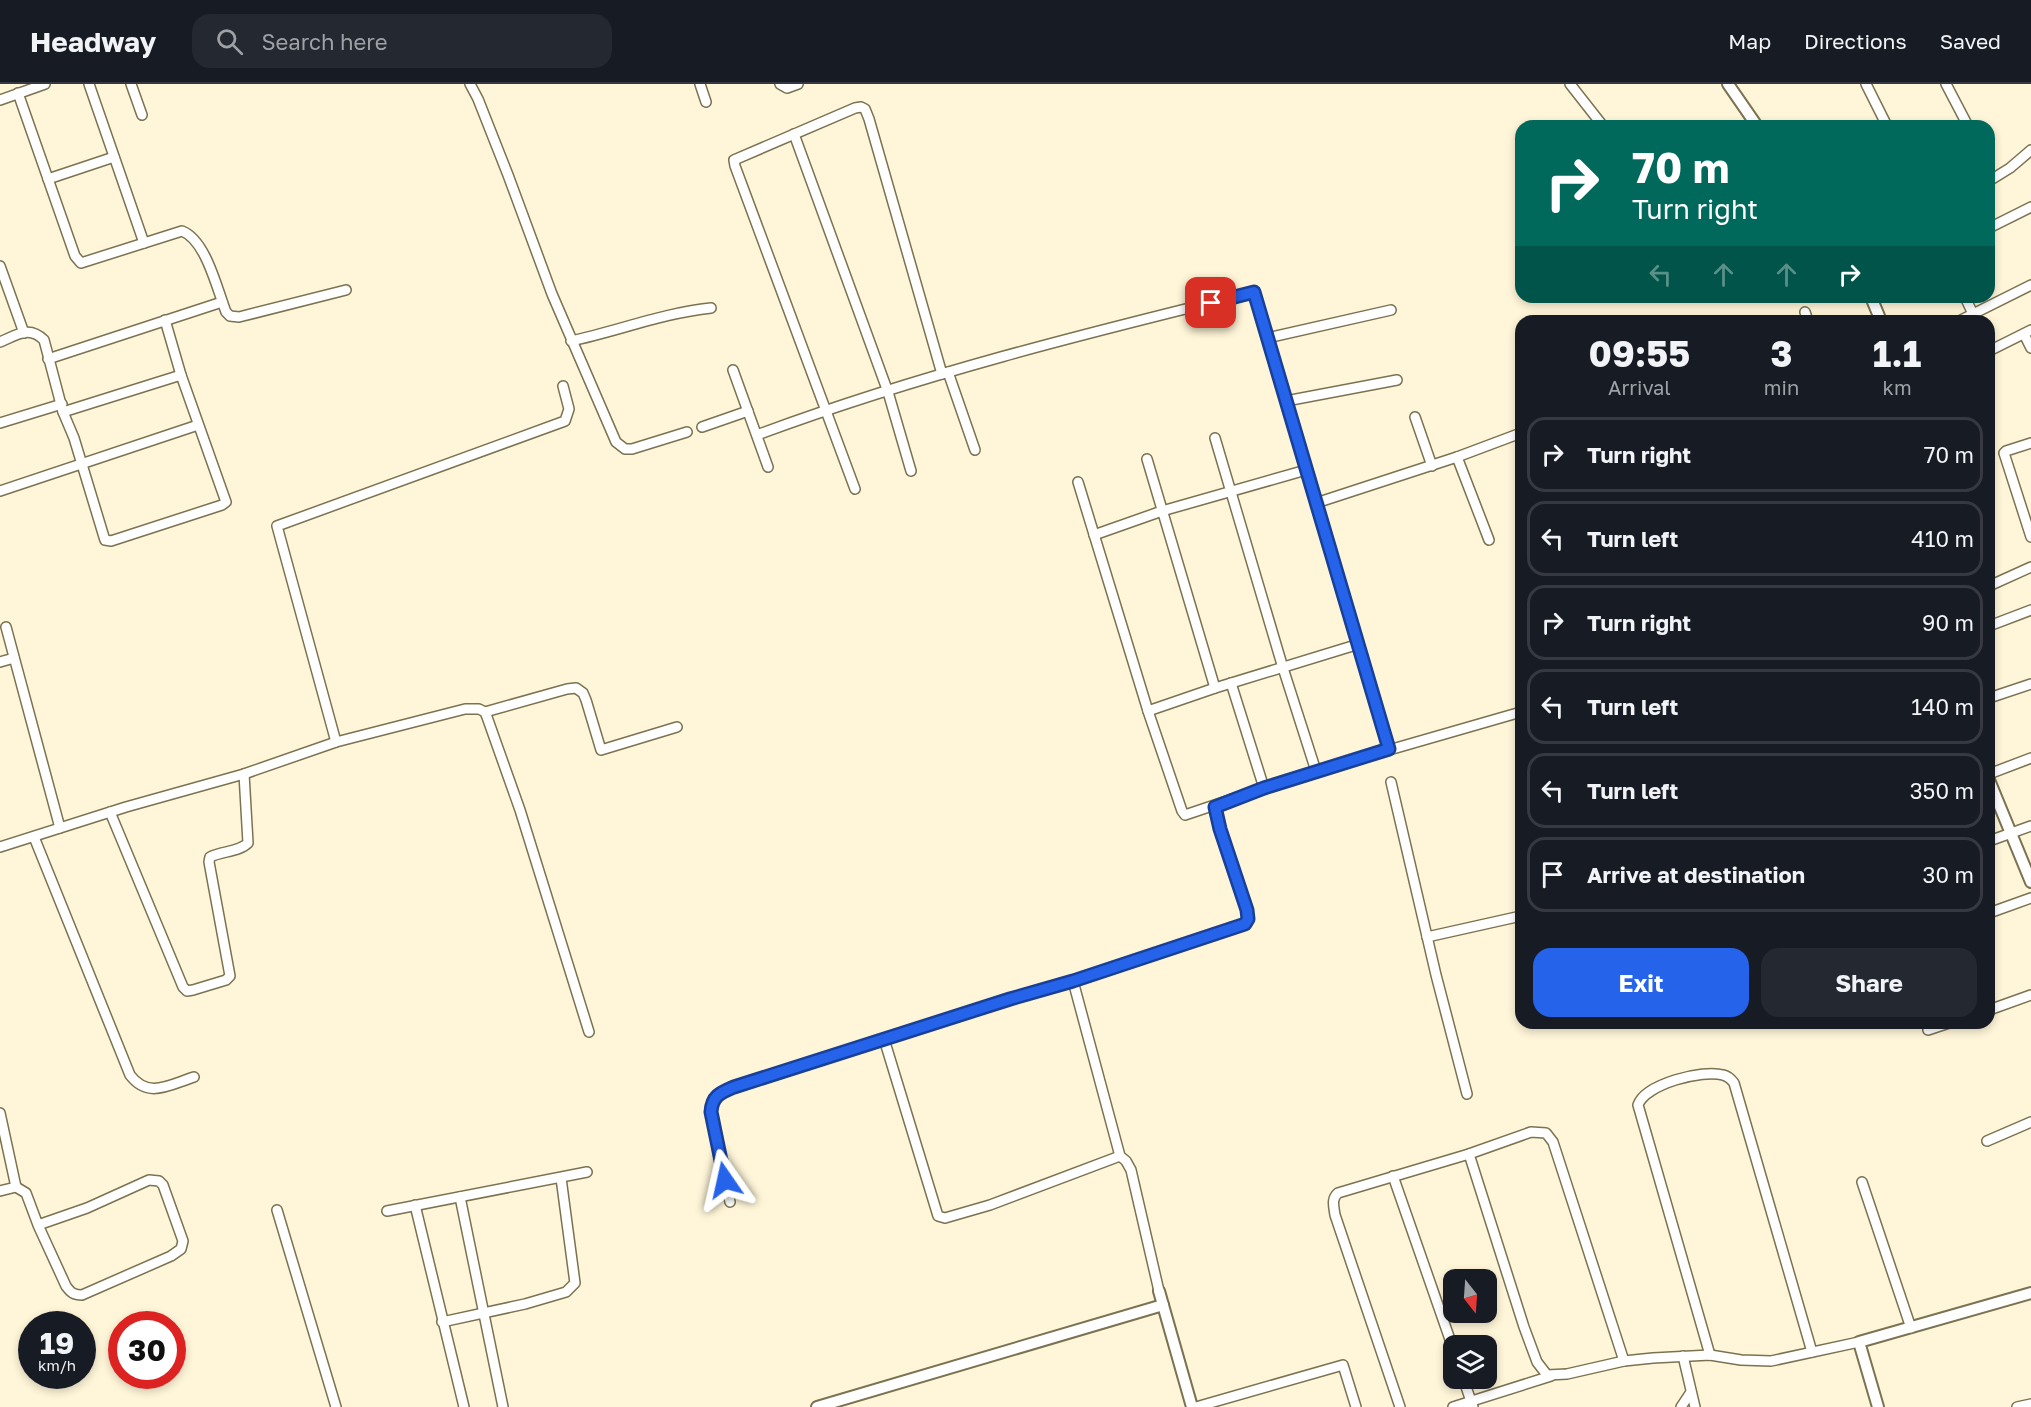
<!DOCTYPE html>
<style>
:root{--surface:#171b24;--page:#242831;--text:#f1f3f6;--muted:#9ea1a6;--line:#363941;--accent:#2563eb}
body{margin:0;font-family:"Golos Text",sans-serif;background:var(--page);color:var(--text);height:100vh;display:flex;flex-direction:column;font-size:22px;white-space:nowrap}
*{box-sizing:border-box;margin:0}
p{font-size:20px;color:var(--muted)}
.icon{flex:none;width:33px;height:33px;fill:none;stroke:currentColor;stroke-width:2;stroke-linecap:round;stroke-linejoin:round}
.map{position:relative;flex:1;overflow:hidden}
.drawer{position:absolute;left:1515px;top:231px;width:480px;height:714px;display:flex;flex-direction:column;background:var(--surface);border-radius:18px;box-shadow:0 3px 9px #0003}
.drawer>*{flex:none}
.top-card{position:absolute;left:1515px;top:36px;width:480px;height:183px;border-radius:18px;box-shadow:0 3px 9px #0003;background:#00695c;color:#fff;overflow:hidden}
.needle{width:39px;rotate:163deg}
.controls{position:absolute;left:1443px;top:1185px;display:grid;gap:12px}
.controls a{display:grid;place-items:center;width:54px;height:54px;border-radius:12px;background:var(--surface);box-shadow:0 3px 9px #0003;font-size:30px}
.speed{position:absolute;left:18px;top:1227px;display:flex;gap:12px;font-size:30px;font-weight:700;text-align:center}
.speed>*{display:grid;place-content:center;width:78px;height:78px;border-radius:50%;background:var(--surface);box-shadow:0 3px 9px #0003;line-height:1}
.speed small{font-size:15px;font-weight:400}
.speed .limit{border:9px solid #d22;background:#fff;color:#111}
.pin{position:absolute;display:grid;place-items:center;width:51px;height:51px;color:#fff;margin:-26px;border-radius:12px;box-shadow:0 3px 9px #0006}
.me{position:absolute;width:66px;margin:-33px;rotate:349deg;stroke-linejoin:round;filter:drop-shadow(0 0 4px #0008)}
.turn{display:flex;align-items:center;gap:21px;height:126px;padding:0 18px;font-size:27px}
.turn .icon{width:78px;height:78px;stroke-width:2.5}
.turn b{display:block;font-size:42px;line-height:51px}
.lanes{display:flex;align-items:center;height:57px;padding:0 18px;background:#0003;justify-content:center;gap:30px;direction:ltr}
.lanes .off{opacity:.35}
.eta{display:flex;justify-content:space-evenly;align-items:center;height:102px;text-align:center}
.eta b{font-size:36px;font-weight:700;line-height:42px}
.action{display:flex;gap:12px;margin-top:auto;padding:12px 18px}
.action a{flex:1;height:69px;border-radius:18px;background:var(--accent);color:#fff;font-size:24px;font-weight:700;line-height:69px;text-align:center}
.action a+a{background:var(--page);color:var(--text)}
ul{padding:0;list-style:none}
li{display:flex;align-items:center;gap:18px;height:75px;margin:0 12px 9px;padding:0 6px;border:3px solid var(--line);border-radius:18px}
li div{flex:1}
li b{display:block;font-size:22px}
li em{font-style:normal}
header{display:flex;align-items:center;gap:36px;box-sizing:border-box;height:84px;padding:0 30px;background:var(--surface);border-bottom:2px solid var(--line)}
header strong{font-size:28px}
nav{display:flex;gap:33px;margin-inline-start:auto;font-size:21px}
.search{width:420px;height:54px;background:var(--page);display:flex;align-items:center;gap:15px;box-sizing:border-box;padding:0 21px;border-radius:18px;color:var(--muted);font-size:22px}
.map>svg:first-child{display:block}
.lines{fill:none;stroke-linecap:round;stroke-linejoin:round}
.minor-casing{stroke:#7b7251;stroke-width:12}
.tertiary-casing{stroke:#7b7251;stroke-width:14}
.minor{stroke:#fff;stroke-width:9}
.tertiary{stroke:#fff;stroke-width:10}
.route-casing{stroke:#184099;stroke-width:15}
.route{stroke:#2563eb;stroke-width:10}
</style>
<header>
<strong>Headway</strong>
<div class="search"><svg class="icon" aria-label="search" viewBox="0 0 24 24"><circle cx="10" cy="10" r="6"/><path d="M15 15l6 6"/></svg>Search here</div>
<nav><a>Map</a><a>Directions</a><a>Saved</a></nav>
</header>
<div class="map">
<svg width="2031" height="1323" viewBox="0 0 2031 1323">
<rect width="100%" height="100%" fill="#fff6d9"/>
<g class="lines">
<g class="minor-casing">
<g id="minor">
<polyline points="89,0 144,159"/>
<polyline points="131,0 142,31"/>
<polyline points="470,0 478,15 508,91 552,210 616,358 625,365 632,365 687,348"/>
<polyline points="700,0 706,18"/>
<polyline points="780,0 787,4 798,0"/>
<polyline points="1570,0 1603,42"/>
<polyline points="1866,0 1887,42"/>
<polyline points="1946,0 1968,42"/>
<path d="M18,9L75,172L81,179L182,147C206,156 217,205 226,228L230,232L239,233L346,206"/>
<polyline points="0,16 45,0"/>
<polyline points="794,50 888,308 911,387"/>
<polyline points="48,95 114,73"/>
<polyline points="1989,97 2010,84 2031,66"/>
<polyline points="1989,144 2031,123"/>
<polyline points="0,182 24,249"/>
<polyline points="1965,213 1973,230"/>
<polyline points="1805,228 1808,237"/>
<polyline points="1959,237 2031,201"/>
<polyline points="2024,250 2031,264"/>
<polyline points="1267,254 1391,226"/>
<path d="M571,257C618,247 663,229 711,224"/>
<path d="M0,258C17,251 29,241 44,256L63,328L74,354L104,453L105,456L111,457L222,421L226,418L181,291L165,236"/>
<polyline points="1989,267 2031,246"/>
<polyline points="48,275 222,218"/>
<polyline points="733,286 768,383"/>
<polyline points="948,288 975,366"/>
<polyline points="1286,317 1397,296"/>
<polyline points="63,328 181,291"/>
<polyline points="1415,333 1432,382"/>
<polyline points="0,339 62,320"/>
<polyline points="702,343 748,327"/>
<path d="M757,351C918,291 1087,249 1254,208L1316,419L1457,373L1521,349"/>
<polyline points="1215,354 1283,584 1316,687"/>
<polyline points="2031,359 2006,367 2004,369 2031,453"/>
<polyline points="1457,373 1489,456"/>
<polyline points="1147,375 1215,604"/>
<polyline points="1078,398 1148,627 1182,727 1185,731 1316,687 1521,628"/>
<polyline points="855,405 735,82 734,76 855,24 861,23 865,25 869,35 942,290"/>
<polyline points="0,407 198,341"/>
<polyline points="1316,419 1361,568 1389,665"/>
<polyline points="1094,451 1162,427 1306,386"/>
<polyline points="1989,502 2031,483"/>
<polyline points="1989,542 2031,526"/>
<polyline points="6,543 60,744"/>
<polyline points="0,578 14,574"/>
<polyline points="1231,599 1264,704"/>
<polyline points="1989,614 2031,600"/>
<polyline points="1148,627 1215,604 1359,560"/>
<polyline points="485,628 567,605 576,604 583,609 586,616 601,666 677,643"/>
<polyline points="336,658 277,442 565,337 569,325 563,302"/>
<polyline points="1989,690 2031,674"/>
<polyline points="1391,698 1436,891 1467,1010"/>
<path d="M110,728L183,903L187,907L193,906L226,896L230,892L209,778L210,773C222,767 239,768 248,759L244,690"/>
<path d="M34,753L130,991C148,1015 169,1001 194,993"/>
<polyline points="1989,757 2031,742"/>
<polyline points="0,763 126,723 244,690 336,658 465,625 479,625 485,628 487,633 520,726 589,948"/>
<polyline points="1989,829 2031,814"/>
<polyline points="1427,853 1521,832"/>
<polyline points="1073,897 1120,1072 1126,1077 1131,1086 1159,1207"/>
<polyline points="1989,926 2031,911"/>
<polyline points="1928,946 1949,939"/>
<polyline points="884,955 938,1132 945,1134 990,1121 1120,1072"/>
<polyline points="0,1029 16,1103"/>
<polyline points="1987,1057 2031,1038"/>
<polyline points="1469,1070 1524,1243 1537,1278 1547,1291 1567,1290 1624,1277 1653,1274 1710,1271 1741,1276 1771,1277 1859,1258"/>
<polyline points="1393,1092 1454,1267"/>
<polyline points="1862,1098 1911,1244"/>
<path d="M0,1107L16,1103L26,1109L38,1141L66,1202C71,1209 74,1211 82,1211L171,1172L181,1165L183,1157L163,1101L159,1097L149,1096L87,1124L38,1141"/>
<polyline points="460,1113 503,1323"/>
<path d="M730,1118L711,1028C712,1012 720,1009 734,1003L1010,915L1073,897L1245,840L1248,835L1247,826L1220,745L1215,723"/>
<polyline points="415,1121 464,1323"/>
<polyline points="277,1126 336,1323"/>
<polyline points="387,1127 587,1088"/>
<polyline points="442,1238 525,1220 566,1208 575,1199 561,1094"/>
<path d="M1710,1271L1638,1021C1645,1000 1703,985 1723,991C1728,992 1731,995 1734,999L1812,1268"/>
<polyline points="1683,1272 1695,1323"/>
<polyline points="1463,1294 1473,1323"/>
<polyline points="1196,1323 1343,1281 1356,1323"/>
<path d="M1400,1323L1335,1131C1334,1123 1331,1115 1338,1109L1469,1070L1531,1048L1546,1049L1553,1058L1624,1277"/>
<polyline points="1453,1323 1551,1292"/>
<polyline points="1681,1323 1691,1308"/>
<polyline points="2017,1323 2031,1320"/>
</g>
</g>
<g class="tertiary-casing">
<g id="tertiary">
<polyline points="1728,0 1757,42"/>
<polyline points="1871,213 1881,237"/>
<polyline points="1989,696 2031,798"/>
<polyline points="1159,1207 1192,1323"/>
<polyline points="817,1323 1163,1221"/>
<polyline points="1878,1323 1859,1258 2031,1209"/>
</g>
</g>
<use href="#minor" class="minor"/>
<use href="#tertiary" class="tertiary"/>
</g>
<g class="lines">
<g class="route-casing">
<path id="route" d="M725,1096L711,1028C712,1012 720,1009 734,1003L1010,915L1073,897L1245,840L1248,835L1247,826L1220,745L1215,723L1264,704L1389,665L1254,208L1211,219"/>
</g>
<use href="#route" class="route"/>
</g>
</svg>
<div class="controls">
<a><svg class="needle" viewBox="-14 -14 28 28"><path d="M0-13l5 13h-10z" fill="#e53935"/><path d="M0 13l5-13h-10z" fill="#9ea1a6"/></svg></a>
<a><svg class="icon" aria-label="layers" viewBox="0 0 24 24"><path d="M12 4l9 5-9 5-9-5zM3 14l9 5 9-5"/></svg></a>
</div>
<div class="speed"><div>19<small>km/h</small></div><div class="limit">30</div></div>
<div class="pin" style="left:1211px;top:219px;background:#d93025"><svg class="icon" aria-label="arrive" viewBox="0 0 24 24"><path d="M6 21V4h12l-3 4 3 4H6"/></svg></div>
<svg class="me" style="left:725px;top:1096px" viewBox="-20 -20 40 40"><path d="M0-17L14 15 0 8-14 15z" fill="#2563eb" stroke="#fff" stroke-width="4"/></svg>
<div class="top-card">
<div class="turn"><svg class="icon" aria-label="right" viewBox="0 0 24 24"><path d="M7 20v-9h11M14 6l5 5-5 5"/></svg><div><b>70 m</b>Turn right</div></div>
<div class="lanes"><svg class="icon off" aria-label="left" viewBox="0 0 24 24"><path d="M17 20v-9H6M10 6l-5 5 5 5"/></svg><svg class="icon off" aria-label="ahead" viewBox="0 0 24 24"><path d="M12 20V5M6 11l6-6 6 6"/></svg><svg class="icon off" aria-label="ahead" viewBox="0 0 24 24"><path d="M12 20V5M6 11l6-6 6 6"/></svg><svg class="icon" aria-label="right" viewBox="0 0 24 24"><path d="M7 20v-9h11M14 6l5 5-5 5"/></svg></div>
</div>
<section class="drawer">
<div class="eta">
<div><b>09:55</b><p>Arrival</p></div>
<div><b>3</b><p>min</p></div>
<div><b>1.1</b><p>km</p></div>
</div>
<ul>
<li><svg class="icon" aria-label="right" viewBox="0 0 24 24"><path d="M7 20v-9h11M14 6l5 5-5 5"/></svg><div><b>Turn right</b></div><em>70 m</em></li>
<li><svg class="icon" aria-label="left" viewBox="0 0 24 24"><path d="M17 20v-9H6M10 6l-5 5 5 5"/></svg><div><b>Turn left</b></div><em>410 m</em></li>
<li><svg class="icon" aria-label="right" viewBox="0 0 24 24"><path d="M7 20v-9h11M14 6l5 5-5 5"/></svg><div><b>Turn right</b></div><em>90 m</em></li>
<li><svg class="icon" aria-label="left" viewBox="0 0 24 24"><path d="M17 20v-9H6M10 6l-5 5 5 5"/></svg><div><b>Turn left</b></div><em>140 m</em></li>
<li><svg class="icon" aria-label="left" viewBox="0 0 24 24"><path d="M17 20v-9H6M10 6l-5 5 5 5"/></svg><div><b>Turn left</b></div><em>350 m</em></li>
<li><svg class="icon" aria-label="arrive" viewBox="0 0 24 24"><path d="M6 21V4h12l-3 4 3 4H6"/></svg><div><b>Arrive at destination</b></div><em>30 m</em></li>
</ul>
<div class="action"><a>Exit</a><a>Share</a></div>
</section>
</div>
